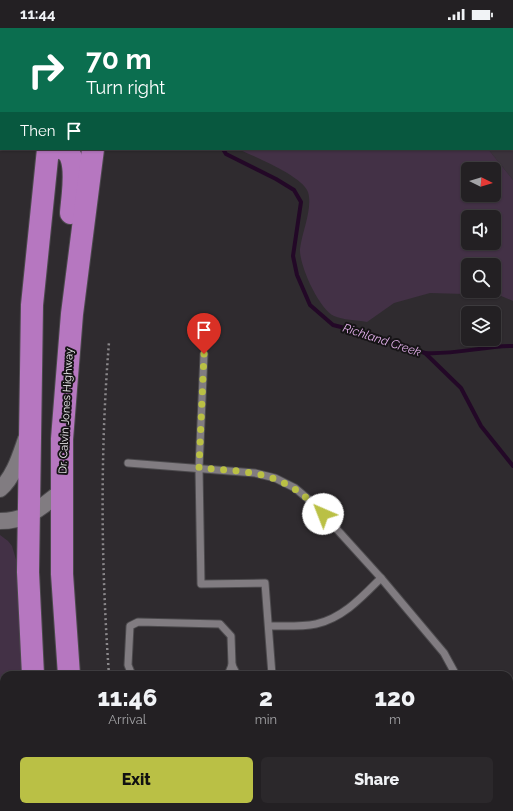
<!DOCTYPE html>
<style>
:root{--surface:#232023;--page:#2b282b;--text:#f1f3f6;--muted:#a3a3a6;--line:#403e41;--accent:#bac045}
body{margin:0;font-family:Raleway,sans-serif;background:var(--page);color:var(--text);height:100vh;display:flex;flex-direction:column;font-size:15px;white-space:nowrap}
*{box-sizing:border-box;margin:0}
p{font-size:13px;color:var(--muted)}
.icon{flex:none;width:22px;height:22px;fill:none;stroke:currentColor;stroke-width:2;stroke-linecap:round;stroke-linejoin:round}
.map{position:relative;flex:1;overflow:hidden}
.drawer{position:absolute;left:0px;top:643px;width:513px;height:140px;display:flex;flex-direction:column;background:var(--surface);border-radius:12px 12px 0 0;box-shadow:0 1px 3px #0004,0 0 0 1px var(--line)}
.drawer>*{flex:none}
.guide{position:absolute;left:0px;top:0px;width:513px;height:122px;box-shadow:0 1px 3px #0004,0 0 0 1px var(--line);background:#0b6e4f;color:#fff;overflow:hidden}
.needle{width:26px;rotate:95deg}
.fabs{position:absolute;left:461px;top:134px;display:grid;gap:8px}
.fabs a{display:grid;place-items:center;width:40px;height:40px;border-radius:6px;background:var(--surface);box-shadow:0 1px 3px #0004,0 0 0 1px var(--line);font-size:20px}
.pin{position:absolute;display:grid;place-items:center;width:34px;height:34px;color:#fff;margin:-41px -17px;border-radius:50% 50% 50% 0;rotate:-45deg;box-shadow:0 0 4px #0007}
.pin .icon{rotate:45deg}
.me{position:absolute;width:44px;margin:-22px;rotate:316deg;stroke-linejoin:round;filter:drop-shadow(0 0 3px #0008)}
.turn{display:flex;align-items:center;gap:14px;height:84px;padding:0 20px;font-size:18px}
.turn .icon{width:52px;height:52px;stroke-width:2.5}
.turn b{display:block;font-size:28px;line-height:34px}
.then{display:flex;align-items:center;height:38px;padding:0 20px;background:#0003;gap:8px;font-size:15px}
.eta{display:flex;justify-content:space-evenly;align-items:center;height:68px;text-align:center}
.eta b{font-size:24px;font-weight:800;line-height:28px}
.cta{display:flex;gap:8px;margin-top:auto;padding:8px 20px}
.cta a{flex:1;height:46px;border-radius:6px;background:var(--accent);color:#111;font-size:16px;font-weight:800;line-height:46px;text-align:center}
.cta a+a{background:var(--page);color:var(--text)}
.status{display:flex;justify-content:space-between;align-items:center;height:28px;padding:0 20px;background:var(--surface);direction:ltr}
.status svg{height:11px;fill:currentColor}
.map>svg:first-child{display:block}
.built{fill:#3b333c}
.green{fill:#433146;fill-rule:evenodd}
.lines{fill:none;stroke-linecap:round;stroke-linejoin:round}
.stream{stroke:#230827;stroke-width:4}
.building{fill:#68496d;stroke:#767277}
.service-casing{stroke:#4c4a4d;stroke-width:9}
.tertiary-casing{stroke:#4c4a4d;stroke-width:18}
.trunk-casing{stroke:#4c4a4d;stroke-width:24}
.path{stroke:#8b888b;stroke-width:2.5;stroke-dasharray:2 3;stroke-linecap:butt}
.service{stroke:#817c81;stroke-width:7}
.tertiary{stroke:#817c81;stroke-width:16}
.trunk{stroke:#b677c0;stroke-width:22}
.route{stroke:#bac045;stroke-width:7;stroke-dasharray:0 12.6}
.labels{text-anchor:middle;dominant-baseline:central;stroke-width:4;stroke-linejoin:round;paint-order:stroke}
.street-label{font-size:11px;fill:#f5f3f6;stroke:#161416}
.water-label{font-size:12px;font-style:italic;fill:#e1aee9;stroke:#161416}
</style>
<div class="status"><b>11:44</b><svg viewBox="0 0 49 12"><path d="M0 12V9h3v3zM5 12V6h3v6zM10 12V3h3v9zM15 12V0h3v12zM26 1h20v11H26zM47 4h2v5h-2z"/></svg></div>
<div class="map">
<svg width="513" height="783" viewBox="0 0 513 783">
<rect width="100%" height="100%" fill="#2f2b2f"/>
<polygon class="built" points="392,0 513,0 513,152 488,121 512,121 512,1"/>
<g class="green">
<polygon points="132,0 392,0 393,1 132,1"/>
<path d="M238,121H488L513,152V273L499,267L430,265L394,275L367,294C356,292 343,292 334,288C319,281 299,237 300,221C302,204 313,180 308,164C303,148 253,128 238,121ZM468,141H494V167H468ZM468,189H494V215H468ZM468,237H494V263H468Z"/>
<polygon points="0,507 8,513 12,518 18,538 24,647 4,647 4,779 37,779 37,783 0,783"/>
</g>
<g class="lines">
<g class="stream">
<polyline points="223,121 226,126 276,151 294,162 301,174 293,228 297,247 310,277 333,297 365,305 425,325 461,360 481,398 513,438"/>
<path d="M425,325C454,327 484,318 513,318"/>
</g>
</g>
<polygon class="building" points="134,779 176,779 177,783 134,783"/>
<g class="lines">
<g class="service-casing">
<g id="service">
<polyline points="204,326 199,440 201,556 265,555 272,647"/>
<polyline points="128,435 255,445 275,450 295,460 314,476 381,550 444,625 456,647"/>
<path d="M269,598C284,598 301,599 316,596C343,590 362,569 381,550"/>
<polyline points="132,647 128,637 130,598 138,594 220,596 231,608 232,637 237,647"/>
<polyline points="228,647 232,637"/>
<polyline points="237,779 237,783"/>
<polyline points="285,779 286,783"/>
<polyline points="485,779 485,783"/>
<polyline points="103,783 105,779"/>
</g>
</g>
<g class="tertiary-casing">
<g id="tertiary">
<path d="M0,461C14,449 20,428 26,411"/>
<path d="M0,493C28,493 41,479 62,463"/>
</g>
</g>
<g class="trunk-casing">
<g id="trunk">
<polyline points="67,1 67,0"/>
<polyline points="112,1 112,0"/>
<path d="M63,121C80,126 72,170 71,185"/>
<polyline points="33,647 28,544 32,277 48,121"/>
<polyline points="69,647 62,546 62,411 72,286 93,121"/>
<polyline points="46,779 47,783"/>
<polyline points="82,779 83,783"/>
</g>
</g>
<g class="path">
<path d="M109,647C101,536 100,425 109,314"/>
<polyline points="123,779 123,783"/>
</g>
<use href="#service" class="service"/>
<use href="#tertiary" class="tertiary"/>
<use href="#trunk" class="trunk"/>
</g>
<g class="lines">
<path class="route" d="M204,326L199,440C254,444 284,443 323,486"/>
</g>
<g class="labels">
<g class="street-label">
<text transform="translate(66 383) rotate(-87)">Dr. Calvin Jones Highway</text>
</g>
<g class="water-label">
<text transform="translate(382 312) rotate(18)">Richland Creek</text>
</g>
</g>
</svg>
<div class="fabs">
<a><svg class="needle" viewBox="-14 -14 28 28"><path d="M0-13l5 13h-10z" fill="#e53935"/><path d="M0 13l5-13h-10z" fill="#a3a3a6"/></svg></a>
<a><svg class="icon" aria-label="sound" viewBox="0 0 24 24"><path d="M4 9h4l5-4v14l-5-4H4zM17 9q2 3 0 6"/></svg></a>
<a><svg class="icon" aria-label="search" viewBox="0 0 24 24"><circle cx="10" cy="10" r="6"/><path d="M15 15l6 6"/></svg></a>
<a><svg class="icon" aria-label="layers" viewBox="0 0 24 24"><path d="M12 4l9 5-9 5-9-5zM3 14l9 5 9-5"/></svg></a>
</div>
<div class="pin" style="left:204px;top:326px;background:#d93025"><svg class="icon" aria-label="arrive" viewBox="0 0 24 24"><path d="M6 21V4h12l-3 4 3 4H6"/></svg></div>
<svg class="me" style="left:323px;top:486px" viewBox="-20 -20 40 40"><circle r="19" fill="#fff"/><path d="M0-13L10 11 0 6-10 11z" fill="#bac045"/></svg>
<div class="guide">
<div class="turn"><svg class="icon" aria-label="right" viewBox="0 0 24 24"><path d="M7 20v-9h11M14 6l5 5-5 5"/></svg><div><b>70 m</b>Turn right</div></div>
<div class="then">Then<svg class="icon" aria-label="arrive" viewBox="0 0 24 24"><path d="M6 21V4h12l-3 4 3 4H6"/></svg></div>
</div>
<section class="drawer">
<div class="eta">
<div><b>11:46</b><p>Arrival</p></div>
<div><b>2</b><p>min</p></div>
<div><b>120</b><p>m</p></div>
</div>
<div class="cta"><a>Exit</a><a>Share</a></div>
</section>
</div>
